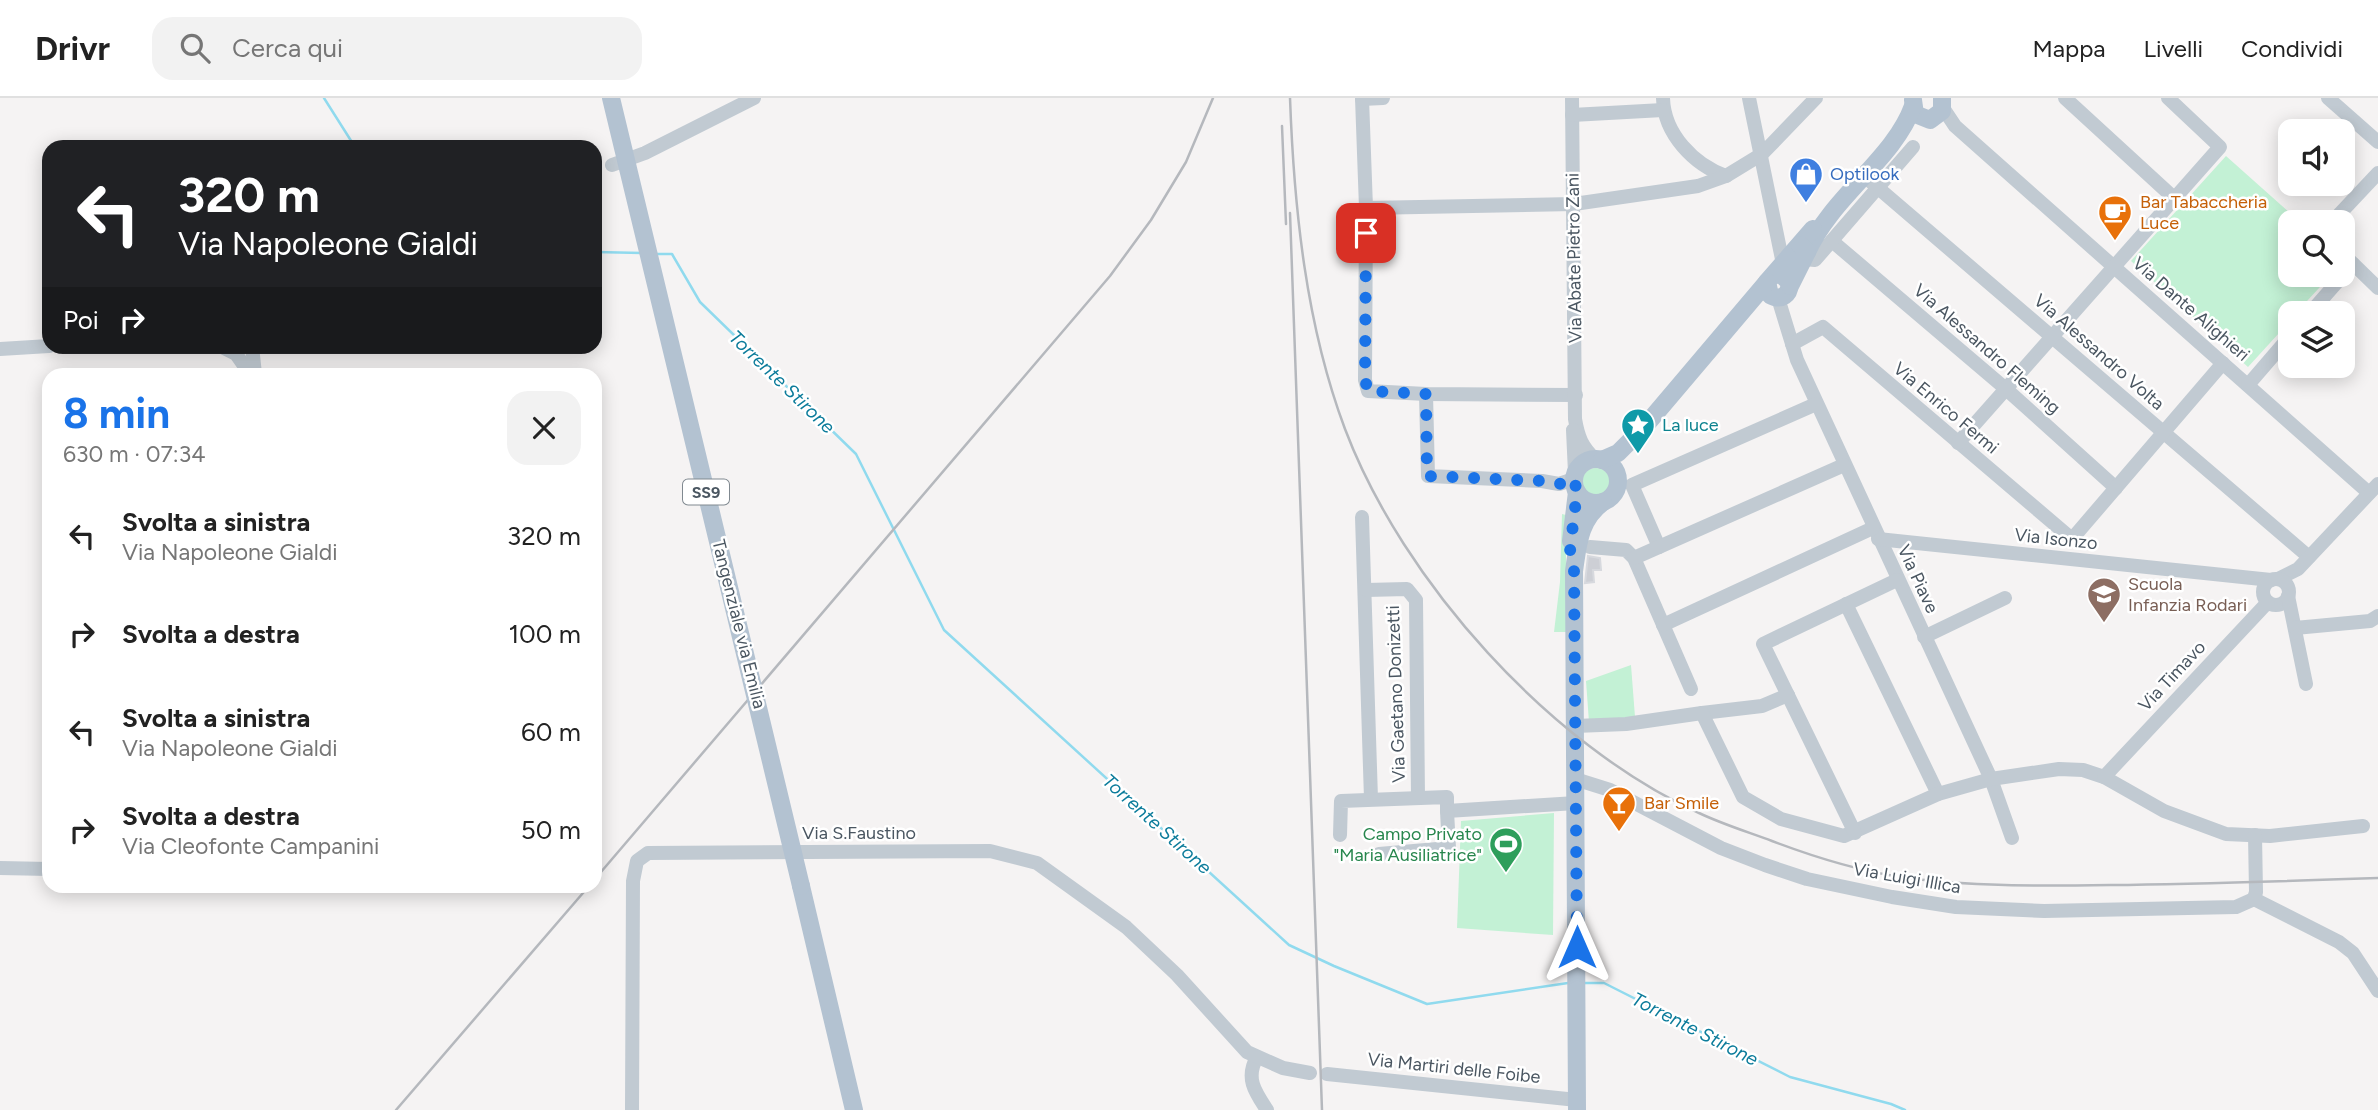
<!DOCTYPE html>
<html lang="it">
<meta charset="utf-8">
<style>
:root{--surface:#fff;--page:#f2f2f2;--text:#222;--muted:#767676;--line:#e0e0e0;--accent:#1a73e8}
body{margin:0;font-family:Figtree,sans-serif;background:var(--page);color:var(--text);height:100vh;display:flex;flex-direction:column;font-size:26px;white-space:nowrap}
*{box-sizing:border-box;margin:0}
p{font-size:23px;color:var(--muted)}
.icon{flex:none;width:38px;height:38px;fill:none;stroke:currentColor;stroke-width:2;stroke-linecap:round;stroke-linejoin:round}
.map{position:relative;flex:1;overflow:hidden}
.drawer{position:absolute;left:42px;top:270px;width:560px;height:525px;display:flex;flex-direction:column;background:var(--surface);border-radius:21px;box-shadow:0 4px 18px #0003}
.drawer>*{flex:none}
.banner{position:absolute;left:42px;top:42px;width:560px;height:214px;border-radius:21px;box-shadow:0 4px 18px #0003;background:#202124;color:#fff;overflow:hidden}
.fabs{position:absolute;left:2278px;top:21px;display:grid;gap:14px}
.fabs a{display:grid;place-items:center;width:77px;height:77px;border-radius:14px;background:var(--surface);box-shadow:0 4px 18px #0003;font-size:35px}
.pin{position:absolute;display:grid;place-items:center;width:60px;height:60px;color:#fff;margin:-30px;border-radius:14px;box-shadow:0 4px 10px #0006}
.me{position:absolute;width:77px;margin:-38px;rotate:0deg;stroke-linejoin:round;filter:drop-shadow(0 0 5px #0008)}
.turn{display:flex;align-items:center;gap:24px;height:147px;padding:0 21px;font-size:32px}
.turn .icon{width:91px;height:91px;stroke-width:2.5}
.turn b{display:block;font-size:49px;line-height:60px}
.then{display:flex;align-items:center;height:66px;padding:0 21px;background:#0003;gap:14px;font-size:26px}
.round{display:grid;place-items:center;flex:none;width:74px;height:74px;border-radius:21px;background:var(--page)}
.headline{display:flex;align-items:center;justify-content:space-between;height:119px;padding:0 21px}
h1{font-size:42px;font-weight:700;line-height:52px;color:var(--accent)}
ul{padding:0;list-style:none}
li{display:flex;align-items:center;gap:21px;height:98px;padding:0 21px}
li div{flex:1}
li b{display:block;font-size:26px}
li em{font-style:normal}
header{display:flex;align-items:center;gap:42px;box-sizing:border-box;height:98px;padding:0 35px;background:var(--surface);border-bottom:2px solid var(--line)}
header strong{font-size:33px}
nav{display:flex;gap:38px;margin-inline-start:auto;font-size:24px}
.search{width:490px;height:63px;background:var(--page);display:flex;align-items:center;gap:18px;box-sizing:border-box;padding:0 24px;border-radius:21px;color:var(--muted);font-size:26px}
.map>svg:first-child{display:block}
.green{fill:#c3f1d5}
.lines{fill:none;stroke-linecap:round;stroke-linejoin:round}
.stream{stroke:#90daee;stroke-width:2.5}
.building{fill:#cdcfd5;stroke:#d7d9de;stroke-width:2}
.minor{stroke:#c1cad2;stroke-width:14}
.major{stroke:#b3c2d1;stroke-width:18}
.rail{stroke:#b5b8bd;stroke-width:2.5}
.major-bridge{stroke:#b3c2d1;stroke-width:18}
.route{stroke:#1a73e8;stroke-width:12;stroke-dasharray:0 21.6}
.labels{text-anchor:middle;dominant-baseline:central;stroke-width:5;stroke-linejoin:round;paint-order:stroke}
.shield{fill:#fff;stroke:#808990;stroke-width:2}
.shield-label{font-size:16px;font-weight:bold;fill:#4a5661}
.shop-label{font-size:18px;fill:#366cbe;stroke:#fff;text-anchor:start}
.food-label{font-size:18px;fill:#c56008;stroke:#fff;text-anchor:start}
.street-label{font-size:18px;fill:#4a5661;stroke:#fff}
.culture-label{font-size:18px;fill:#0d838f;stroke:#fff;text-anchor:start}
.education-label{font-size:18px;fill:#785e54;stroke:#fff;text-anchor:start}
.leisure-label{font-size:18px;fill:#27864d;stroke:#fff;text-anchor:end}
.water-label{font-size:19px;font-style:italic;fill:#0c7c9b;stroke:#fff}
</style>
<header>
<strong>Drivr</strong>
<div class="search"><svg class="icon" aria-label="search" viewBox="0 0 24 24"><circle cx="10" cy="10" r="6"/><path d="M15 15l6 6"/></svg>Cerca qui</div>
<nav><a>Mappa</a><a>Livelli</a><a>Condividi</a></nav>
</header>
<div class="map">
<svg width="2378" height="1012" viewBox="0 0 2378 1012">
<rect width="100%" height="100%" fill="#f5f3f3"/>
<g class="green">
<polygon points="2226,58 2300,124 2291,124 2291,177 2331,177 2296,215 2291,215 2291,222 2248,269 2131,163"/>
<circle cx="1596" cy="384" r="14"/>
<polygon points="1562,416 1570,418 1566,440 1566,534 1554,534 1560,484"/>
<polygon points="1631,567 1635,619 1589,624 1586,583"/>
<polygon points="1554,715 1553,837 1457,830 1461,723"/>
</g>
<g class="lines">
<g class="stream">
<polyline points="324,0 355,49"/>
<polyline points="595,154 642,155"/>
<polyline points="656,156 672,156 700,204 856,356 944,532 1289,847 1334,868 1427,906 1568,885"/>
<polyline points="1582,885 1604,885 1790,979 1891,1006 1905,1012"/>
</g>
</g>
<polygon class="building" points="1588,458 1600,460 1601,472 1593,472 1594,484 1585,485"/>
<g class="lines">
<g class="minor">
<polyline points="1362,0 1366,110 1365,282 1368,293 1426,296 1576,297"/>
<path d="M1572,0L1575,321C1578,339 1582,349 1595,361"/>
<path d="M1663,0C1664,36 1694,67 1726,78"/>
<polyline points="1749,0 1783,166"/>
<polyline points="2065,0 2175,101"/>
<polyline points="2328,0 2378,44"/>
<polyline points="1362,1 1383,0"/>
<polyline points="1943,10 1955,28 2369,395"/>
<polyline points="1572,17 1663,12"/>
<polyline points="612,67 645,55 754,0"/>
<polyline points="1863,77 2309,459"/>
<polyline points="1366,110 1574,106 1698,88 1726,78 1762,56 1816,0"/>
<polyline points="2332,124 2378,75"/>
<polyline points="1832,143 2006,291 2116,390"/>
<polyline points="2343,156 2378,190"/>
<polyline points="1804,161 1815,162 1913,49"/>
<polyline points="1778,200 1797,262 1991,681 2012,740"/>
<polyline points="2310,215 2353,166"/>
<polyline points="1792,246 1823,229 2072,441 2223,265"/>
<polyline points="220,248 236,256 250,276"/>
<polyline points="252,248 255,276"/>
<polyline points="0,251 49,248"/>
<polyline points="2248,287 2291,237"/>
<polyline points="1426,296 1428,378 1542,383 1559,386 1574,381"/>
<polyline points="1573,332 1575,375"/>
<polyline points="1958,345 2220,49 2168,0"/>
<polyline points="1362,419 1371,701"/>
<polyline points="1878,441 2271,482"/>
<polyline points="1590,449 1626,452 1634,460 1691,591"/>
<polyline points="1659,449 1632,387 1816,306"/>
<polyline points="1634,460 1844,367"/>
<polyline points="2278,481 2298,471 2378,386"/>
<circle cx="2276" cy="494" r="13"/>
<polyline points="1366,492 1407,491 1416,502 1418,700"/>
<polyline points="2288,498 2306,586"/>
<polyline points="1846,506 1938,696"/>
<polyline points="1663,527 1873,430"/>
<polyline points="2295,530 2370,523 2378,518"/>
<polyline points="1924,539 2005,500"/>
<polyline points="1702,615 1762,608 1788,597"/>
<polyline points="1575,628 1626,626 1702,615 1743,699 1781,721 1844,738 1938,696 1991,681 2059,671 2083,672 2104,679 2164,713 2226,736 2270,738 2363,728"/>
<polyline points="2104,679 2268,504"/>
<polyline points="1575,681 1610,692 1721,750 1765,767 1807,781 1892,799 1956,809 2044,813 2236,809 2254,801"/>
<polyline points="1855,735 1763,546 1897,482"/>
<polyline points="1340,737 1341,703 1447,699 1447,713 1576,705"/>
<polyline points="1379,756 1449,750 1447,713"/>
<polyline points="0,770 49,771"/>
<polyline points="2254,801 2339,844 2353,855 2378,893"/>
<polyline points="2254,801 2256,794 2255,737"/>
<path d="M1257,959C1245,980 1255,994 1267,1012"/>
<polyline points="1327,976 1577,1002"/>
<polyline points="632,1012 633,783 637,763 648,755 990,753 1037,765 1126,829 1177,877 1247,954 1283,970 1310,975"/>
</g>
<g class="major">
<polyline points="1913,2 1915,16 1930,22 1942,13 1942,0"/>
<path d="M1807,154C1833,97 1894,61 1913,8"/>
<path d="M1773,177L1781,176L1789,184C1791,197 1781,203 1770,197L1767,184L1813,131"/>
<polyline points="1790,188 1807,154 1800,147"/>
<circle cx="1596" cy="383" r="22"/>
<polyline points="1602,362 1618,355 1645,328 1767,184"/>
<polyline points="1571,443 1577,394"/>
<polyline points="801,788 854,1012"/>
<path d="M1577,1012L1574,473C1578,446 1579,422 1603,404"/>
</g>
<g class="rail">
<path d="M1290,0C1294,111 1306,227 1345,331C1403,484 1550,647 1699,715C1722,726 1748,734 1772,743C1814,759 1856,772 1900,779C1971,789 2040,788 2111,787C2200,786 2289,783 2378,780"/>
<polyline points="1282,28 1286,126"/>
<polyline points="1290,115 1322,1012"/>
<polyline points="595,781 1110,178 1151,122 1186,64 1213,0"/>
<polyline points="396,1012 589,788"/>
</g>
<polyline class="major-bridge" points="611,0 801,788"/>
</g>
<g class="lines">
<polyline class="route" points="1366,135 1365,282 1368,293 1426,296 1427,378 1542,383 1559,386 1574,381 1577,394 1570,451 1574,473 1577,849"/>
</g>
<defs>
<g id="shop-pin" transform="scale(1.75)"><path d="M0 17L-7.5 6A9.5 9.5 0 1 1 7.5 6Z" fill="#3f7fe0" stroke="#fff"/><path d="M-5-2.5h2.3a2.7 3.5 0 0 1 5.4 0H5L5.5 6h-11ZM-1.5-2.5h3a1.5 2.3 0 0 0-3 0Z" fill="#fff"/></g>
<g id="cafe-pin" transform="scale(1.75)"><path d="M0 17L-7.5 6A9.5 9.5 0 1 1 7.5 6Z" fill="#e8710a" stroke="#fff"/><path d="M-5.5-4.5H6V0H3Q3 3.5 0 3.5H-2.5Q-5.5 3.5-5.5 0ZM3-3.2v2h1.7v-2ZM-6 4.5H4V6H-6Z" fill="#fff"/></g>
<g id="sight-pin" transform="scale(1.75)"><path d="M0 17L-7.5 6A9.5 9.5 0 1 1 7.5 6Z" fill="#0f9aa8" stroke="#fff"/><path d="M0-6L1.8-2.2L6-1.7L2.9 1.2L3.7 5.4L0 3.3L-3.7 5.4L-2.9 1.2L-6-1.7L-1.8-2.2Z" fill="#fff"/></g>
<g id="school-pin" transform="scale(1.75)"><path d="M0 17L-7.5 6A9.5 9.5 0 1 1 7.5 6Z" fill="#8d6e63" stroke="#fff"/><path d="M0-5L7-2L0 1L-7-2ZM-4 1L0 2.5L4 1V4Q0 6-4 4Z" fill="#fff"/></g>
<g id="bar-pin" transform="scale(1.75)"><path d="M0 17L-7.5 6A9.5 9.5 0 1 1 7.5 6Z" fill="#e8710a" stroke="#fff"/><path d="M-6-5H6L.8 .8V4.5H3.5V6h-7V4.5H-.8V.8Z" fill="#fff"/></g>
<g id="stadium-pin" transform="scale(1.75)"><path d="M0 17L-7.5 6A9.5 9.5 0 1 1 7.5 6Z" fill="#2e9e5b" stroke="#fff"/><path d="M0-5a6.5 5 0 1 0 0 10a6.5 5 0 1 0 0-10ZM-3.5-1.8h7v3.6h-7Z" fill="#fff"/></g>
</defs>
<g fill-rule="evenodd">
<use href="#shop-pin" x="1806" y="76"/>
<use href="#cafe-pin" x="2115" y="114"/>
<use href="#sight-pin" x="1638" y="327"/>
<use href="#school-pin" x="2104" y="496"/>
<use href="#bar-pin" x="1619" y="705"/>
<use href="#stadium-pin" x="1506" y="746"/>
</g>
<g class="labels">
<rect class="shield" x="683" y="381.5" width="46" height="25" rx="5"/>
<g class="shield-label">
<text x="706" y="394">SS9</text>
</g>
<g class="shop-label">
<text x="1830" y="76">Optilook</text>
</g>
<g class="food-label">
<text x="2140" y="104">Bar Tabaccheria<tspan x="2140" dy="21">Luce</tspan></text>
<text x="1644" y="705">Bar Smile</text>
</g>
<g class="street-label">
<text transform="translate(1574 160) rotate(-91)">Via Abate Pietro Zani</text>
<text transform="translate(2191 211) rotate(41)">Via Dante Alighieri</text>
<text transform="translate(1987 251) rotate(41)">Via Alessandro Fleming</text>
<text transform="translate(2099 254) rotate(41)">Via Alessandro Volta</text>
<text transform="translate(1946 310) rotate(40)">Via Enrico Fermi</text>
<text transform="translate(2056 441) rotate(6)">Via Isonzo</text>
<text transform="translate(1918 481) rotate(65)">Via Piave</text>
<text transform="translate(739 526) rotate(76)">Tangenziale via Emilia</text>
<text transform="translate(2172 578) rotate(-47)">Via Timavo</text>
<text transform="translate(1396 596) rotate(-92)">Via Gaetano Donizetti</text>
<text x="859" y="735">Via S.Faustino</text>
<text transform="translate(1907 780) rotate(10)">Via Luigi Illica</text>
<text transform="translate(1454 970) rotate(6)">Via Martiri delle Foibe</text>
</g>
<g class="culture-label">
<text x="1662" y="327">La luce</text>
</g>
<g class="education-label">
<text x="2128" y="486">Scuola<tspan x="2128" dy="21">Infanzia Rodari</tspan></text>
</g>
<g class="leisure-label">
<text x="1482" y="736">Campo Privato<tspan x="1482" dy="21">"Maria Ausiliatrice"</tspan></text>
</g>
<g class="water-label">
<text transform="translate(782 284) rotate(44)">Torrente Stirone</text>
<text transform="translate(1157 726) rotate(42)">Torrente Stirone</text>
<text transform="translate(1695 931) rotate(27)">Torrente Stirone</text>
</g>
</g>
</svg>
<div class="fabs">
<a><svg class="icon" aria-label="sound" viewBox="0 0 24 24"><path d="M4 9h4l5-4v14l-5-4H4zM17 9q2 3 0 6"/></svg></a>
<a><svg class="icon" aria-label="search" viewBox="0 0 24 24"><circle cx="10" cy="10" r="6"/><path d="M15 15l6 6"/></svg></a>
<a><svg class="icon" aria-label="layers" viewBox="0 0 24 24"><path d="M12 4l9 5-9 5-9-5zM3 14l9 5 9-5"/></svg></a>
</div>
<div class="pin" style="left:1366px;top:135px;background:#d93025"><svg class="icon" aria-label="arrive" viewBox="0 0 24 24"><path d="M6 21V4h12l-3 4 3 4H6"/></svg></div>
<svg class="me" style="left:1577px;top:849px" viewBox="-20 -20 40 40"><path d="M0-17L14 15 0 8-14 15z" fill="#1a73e8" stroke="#fff" stroke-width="4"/></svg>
<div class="banner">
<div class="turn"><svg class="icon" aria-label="left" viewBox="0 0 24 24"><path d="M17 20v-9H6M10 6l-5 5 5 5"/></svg><div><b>320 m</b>Via Napoleone Gialdi</div></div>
<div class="then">Poi<svg class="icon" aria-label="right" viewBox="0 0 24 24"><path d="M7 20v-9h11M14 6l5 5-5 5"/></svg></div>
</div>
<section class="drawer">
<div class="headline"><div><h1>8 min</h1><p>630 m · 07:34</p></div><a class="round"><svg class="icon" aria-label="close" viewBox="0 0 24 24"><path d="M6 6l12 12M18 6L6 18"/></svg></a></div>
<ul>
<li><svg class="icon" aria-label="left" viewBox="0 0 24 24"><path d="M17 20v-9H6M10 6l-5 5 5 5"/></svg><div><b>Svolta a sinistra</b><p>Via Napoleone Gialdi</p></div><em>320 m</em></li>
<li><svg class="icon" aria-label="right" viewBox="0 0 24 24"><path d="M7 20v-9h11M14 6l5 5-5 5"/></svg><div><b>Svolta a destra</b></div><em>100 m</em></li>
<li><svg class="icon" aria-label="left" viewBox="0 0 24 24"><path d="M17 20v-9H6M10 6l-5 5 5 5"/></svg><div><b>Svolta a sinistra</b><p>Via Napoleone Gialdi</p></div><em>60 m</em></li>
<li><svg class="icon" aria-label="right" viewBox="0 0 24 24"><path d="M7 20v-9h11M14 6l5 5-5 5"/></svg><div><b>Svolta a destra</b><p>Via Cleofonte Campanini</p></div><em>50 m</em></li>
</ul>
</section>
</div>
